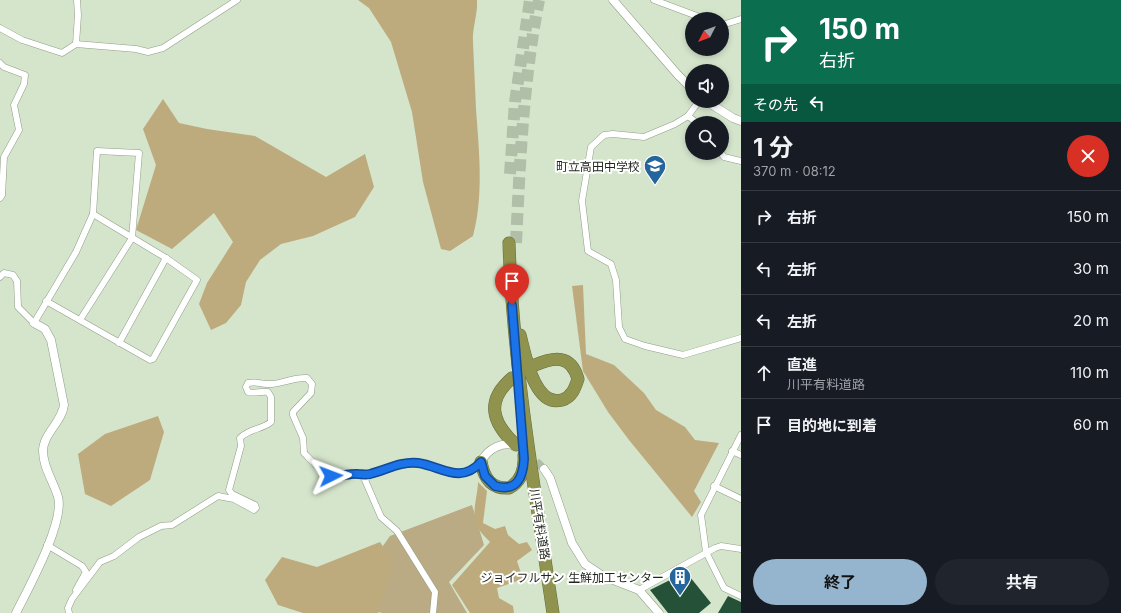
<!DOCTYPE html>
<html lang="ja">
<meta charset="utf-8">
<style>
:root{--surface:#171b24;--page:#20242c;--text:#f1f3f6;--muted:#9ea1a6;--line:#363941;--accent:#95b4cd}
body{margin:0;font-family:Inter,"Noto Sans JP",sans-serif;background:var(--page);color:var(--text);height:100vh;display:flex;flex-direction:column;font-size:15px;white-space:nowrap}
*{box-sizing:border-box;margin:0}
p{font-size:13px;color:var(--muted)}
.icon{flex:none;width:22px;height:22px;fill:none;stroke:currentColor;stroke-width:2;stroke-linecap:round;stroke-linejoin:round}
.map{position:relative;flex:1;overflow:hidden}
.side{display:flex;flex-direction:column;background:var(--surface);width:380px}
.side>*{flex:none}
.top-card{background:#0b6e4f;color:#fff;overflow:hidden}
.needle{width:26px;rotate:228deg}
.buttons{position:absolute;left:685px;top:12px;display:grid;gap:8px}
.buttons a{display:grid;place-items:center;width:44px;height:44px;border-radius:50%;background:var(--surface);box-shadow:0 2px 6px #0003;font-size:20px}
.pin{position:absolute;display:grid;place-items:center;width:34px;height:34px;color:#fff;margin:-41px -17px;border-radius:50% 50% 50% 0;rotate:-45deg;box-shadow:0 0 4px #0007}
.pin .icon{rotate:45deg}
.me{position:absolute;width:44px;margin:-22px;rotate:87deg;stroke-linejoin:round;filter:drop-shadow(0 0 3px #0008)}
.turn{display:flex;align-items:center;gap:14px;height:84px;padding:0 12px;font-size:18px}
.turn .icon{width:52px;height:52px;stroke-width:2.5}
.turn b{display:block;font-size:28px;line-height:34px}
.then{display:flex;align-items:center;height:38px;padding:0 12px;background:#0003;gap:8px;font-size:15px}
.round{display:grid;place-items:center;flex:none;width:42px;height:42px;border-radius:21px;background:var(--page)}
.summary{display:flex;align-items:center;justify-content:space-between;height:68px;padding:0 12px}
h1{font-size:24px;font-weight:700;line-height:30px}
.primary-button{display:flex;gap:8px;margin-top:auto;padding:8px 12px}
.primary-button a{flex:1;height:46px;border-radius:24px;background:var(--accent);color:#111;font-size:16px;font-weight:700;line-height:46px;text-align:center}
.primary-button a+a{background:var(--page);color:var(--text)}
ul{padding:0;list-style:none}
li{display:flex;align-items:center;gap:12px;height:52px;padding:0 12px;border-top:1px solid var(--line)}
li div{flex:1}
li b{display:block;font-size:15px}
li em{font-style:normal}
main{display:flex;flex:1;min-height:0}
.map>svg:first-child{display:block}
.green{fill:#baab84}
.forest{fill:#bdab7d}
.building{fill:#245138}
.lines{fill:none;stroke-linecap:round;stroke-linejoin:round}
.tertiary-tunnel{stroke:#b1bfa9;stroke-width:8;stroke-dasharray:8 4;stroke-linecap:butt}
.motorway-tunnel{stroke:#b1bfa9;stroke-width:12;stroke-dasharray:12 6;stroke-linecap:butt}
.minor-casing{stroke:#8f9e87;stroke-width:7}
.tertiary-casing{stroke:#8f9e87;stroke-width:9}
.motorway-casing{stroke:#686c3c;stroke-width:13}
.minor{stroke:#fff;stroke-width:6}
.tertiary{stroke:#fff;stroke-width:8}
.motorway{stroke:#8f934e;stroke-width:12}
.route-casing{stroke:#114b97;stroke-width:10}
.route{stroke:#1a73e8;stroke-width:7}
.labels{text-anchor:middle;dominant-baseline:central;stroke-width:4;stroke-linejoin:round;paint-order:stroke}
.poi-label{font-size:12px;fill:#1f251c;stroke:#fff;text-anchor:end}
.street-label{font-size:12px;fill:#1f251c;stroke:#fff}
</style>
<main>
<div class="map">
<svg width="741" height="613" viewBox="0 0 741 613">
<rect width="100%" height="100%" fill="#d5e5cc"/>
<polygon class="green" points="472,505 484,545 449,582 467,613 382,613 374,611 380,550 390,536"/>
<g class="forest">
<path d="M358,0H477C478,14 472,28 473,42C474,64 475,87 476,109C479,151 484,195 473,236L450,251L441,249L423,182L412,112L391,42L369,8Z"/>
<polygon points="163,99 179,123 207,129 255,136 326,177 365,154 374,187 355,217 313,236 281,244 260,260 246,282 241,305 226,323 211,330 199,304 207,283 233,242 214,213 172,249 136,230 156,165 143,129"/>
<polygon points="583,285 586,354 614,365 644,393 656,410 685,427 695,440 719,443 694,491 701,502 692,517 629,440 608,412 583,371 572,286"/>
<polygon points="158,416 164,432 150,480 111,506 85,494 78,454 105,434"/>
<path d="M478,482L487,491L483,523L495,529L505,526L508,535L519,544L527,542L532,550L517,561L523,579L497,588L499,598L513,606L514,613H470L452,585L490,542C486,538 481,533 478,528C470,515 478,496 478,482Z"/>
<polygon points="380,542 393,561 378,613 303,613 278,605 265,580 282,557 317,567"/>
</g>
<g class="building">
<polygon points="686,572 711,603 699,613 668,613 650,590"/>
<polygon points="728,596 741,602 741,613 718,613"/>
</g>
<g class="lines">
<polyline class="tertiary-tunnel" points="528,453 544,469"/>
<g class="motorway-tunnel">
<polyline points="510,174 515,102 530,0"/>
<path d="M516,243C520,162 523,81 539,0"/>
</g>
<g class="minor-casing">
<g id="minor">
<polyline points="654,0 705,19"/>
<polyline points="722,25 741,19"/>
<polyline points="0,28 22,40 62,53 76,44 136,49 148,52 163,48 237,0"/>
<polyline points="76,44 78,15 77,0"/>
<polyline points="0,63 4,67 25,75 24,84 14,105 19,130 4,157 2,195 0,198"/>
<polyline points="699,101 688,116 675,124 644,137 613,134 604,135 591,147 582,201 588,251 611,264 616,280 619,327 625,339 645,346 683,355 741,338"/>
<polyline points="688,116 697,123"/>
<polyline points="721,153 724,157 741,161"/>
<polyline points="0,277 4,273 13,275 17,281 18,307 34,323 76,252 93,214 97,151 139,153 132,238 80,320"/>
<polyline points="46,301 150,360 153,359 197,280 166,258 93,214"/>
<polyline points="119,343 166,258"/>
<polyline points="741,435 701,515 706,552 724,588 741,596"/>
<polyline points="732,451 741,455"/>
<polyline points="714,486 741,499"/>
<polyline points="47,545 82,566 86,572 76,590"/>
<polyline points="639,590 715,548 721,546 741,549"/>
<path d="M69,613L68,608L72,599L100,562L114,556L139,537L161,526L172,525L218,496L234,499L254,510L256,508L255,505L232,494L229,490L241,446L240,438C250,428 261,430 271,422V397L268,392C260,391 255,394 248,392L246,387L248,383C256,381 260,384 267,384C281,385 292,377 307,378L312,384L311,393L293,412V415L303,438L304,453C314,463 325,477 340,477C351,477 357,473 369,475"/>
<path d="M433,613L435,592L397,531L381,517L365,480C370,473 376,473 384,470C395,466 405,463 417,463C441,465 460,485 481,462"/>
</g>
</g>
<g class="tertiary-casing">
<g id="tertiary">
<polyline points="613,0 678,75 692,89"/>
<polyline points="706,101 733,118 741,121"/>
<path d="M481,462C488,448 503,441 517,446"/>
<polyline points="544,469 550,478 572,543 585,564 603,576 639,590 659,613"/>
<path d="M16,613C28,589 65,522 58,497C54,482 43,468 43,451C43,434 62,422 64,405L51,340L45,329L34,323"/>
</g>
</g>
<g class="motorway-casing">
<g id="motorway">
<path d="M509,243C513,368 535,490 553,613"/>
<path d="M520,335C525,353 534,408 562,400C572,397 575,388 578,379C571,354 554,357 535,365"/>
<path d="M512,378C485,401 492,423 516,445"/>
<path d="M481,462C484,478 491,489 509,488C522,481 525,469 524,455"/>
</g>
</g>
<use href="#minor" class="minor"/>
<use href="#tertiary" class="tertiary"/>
<use href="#motorway" class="motorway"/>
</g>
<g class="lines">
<g class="route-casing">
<path id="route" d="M331,476C341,477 349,473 358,474C362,474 366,475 370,474C386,470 401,461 418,463C441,466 460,485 481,462L485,476L495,486C517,492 523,478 524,459L512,305"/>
</g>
<use href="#route" class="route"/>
</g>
<defs>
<g id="school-pin" transform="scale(1.15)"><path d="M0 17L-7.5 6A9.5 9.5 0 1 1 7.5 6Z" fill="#24669b" stroke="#fff"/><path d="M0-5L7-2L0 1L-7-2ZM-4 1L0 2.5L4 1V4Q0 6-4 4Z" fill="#fff"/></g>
<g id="building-pin" transform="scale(1.15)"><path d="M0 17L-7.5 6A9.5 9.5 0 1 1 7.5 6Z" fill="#24669b" stroke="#fff"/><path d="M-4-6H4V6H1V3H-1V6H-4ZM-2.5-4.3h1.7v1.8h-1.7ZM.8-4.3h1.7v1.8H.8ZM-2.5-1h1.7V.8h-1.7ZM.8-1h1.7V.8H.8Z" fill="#fff"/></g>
</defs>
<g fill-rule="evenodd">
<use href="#school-pin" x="655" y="166"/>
<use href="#building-pin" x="680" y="577"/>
</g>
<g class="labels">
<g class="poi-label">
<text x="640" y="166">町立高田中学校</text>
<text x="664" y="577">ジョイフルサン 生鮮加工センター</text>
</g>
<g class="street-label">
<text transform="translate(540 524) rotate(81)">川平有料道路</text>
</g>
</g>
</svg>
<div class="buttons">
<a><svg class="needle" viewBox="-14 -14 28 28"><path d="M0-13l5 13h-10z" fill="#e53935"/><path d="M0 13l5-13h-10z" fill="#9ea1a6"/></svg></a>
<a><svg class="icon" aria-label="sound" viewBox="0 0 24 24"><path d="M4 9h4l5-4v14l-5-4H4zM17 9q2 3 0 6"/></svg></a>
<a><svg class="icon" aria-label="search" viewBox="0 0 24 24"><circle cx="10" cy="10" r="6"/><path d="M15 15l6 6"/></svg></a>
</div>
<div class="pin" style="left:512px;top:305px;background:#d93025"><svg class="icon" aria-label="arrive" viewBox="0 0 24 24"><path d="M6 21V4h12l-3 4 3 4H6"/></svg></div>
<svg class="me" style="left:331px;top:476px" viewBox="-20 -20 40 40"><path d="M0-17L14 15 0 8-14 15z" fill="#1a73e8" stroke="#fff" stroke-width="4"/></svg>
</div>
<section class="side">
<div class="top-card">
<div class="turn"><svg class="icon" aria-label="right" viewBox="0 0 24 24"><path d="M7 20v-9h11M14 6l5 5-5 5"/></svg><div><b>150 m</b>右折</div></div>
<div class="then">その先<svg class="icon" aria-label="left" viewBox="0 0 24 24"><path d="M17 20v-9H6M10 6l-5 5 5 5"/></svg></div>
</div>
<div class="summary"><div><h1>1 分</h1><p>370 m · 08:12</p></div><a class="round" style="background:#d93025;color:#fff"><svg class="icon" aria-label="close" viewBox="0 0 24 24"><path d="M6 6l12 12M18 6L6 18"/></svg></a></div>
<ul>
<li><svg class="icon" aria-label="right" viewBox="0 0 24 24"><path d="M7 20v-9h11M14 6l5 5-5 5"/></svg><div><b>右折</b></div><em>150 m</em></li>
<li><svg class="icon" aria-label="left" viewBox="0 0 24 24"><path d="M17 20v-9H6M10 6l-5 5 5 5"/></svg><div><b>左折</b></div><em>30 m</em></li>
<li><svg class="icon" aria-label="left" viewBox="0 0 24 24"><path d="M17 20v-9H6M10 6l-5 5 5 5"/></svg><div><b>左折</b></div><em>20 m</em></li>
<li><svg class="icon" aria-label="ahead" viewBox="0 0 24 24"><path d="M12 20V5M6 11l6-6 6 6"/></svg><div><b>直進</b><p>川平有料道路</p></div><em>110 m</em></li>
<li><svg class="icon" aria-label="arrive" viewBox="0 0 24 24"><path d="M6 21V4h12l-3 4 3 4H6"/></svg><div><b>目的地に到着</b></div><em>60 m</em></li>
</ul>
<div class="primary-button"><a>終了</a><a>共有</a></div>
</section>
</main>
